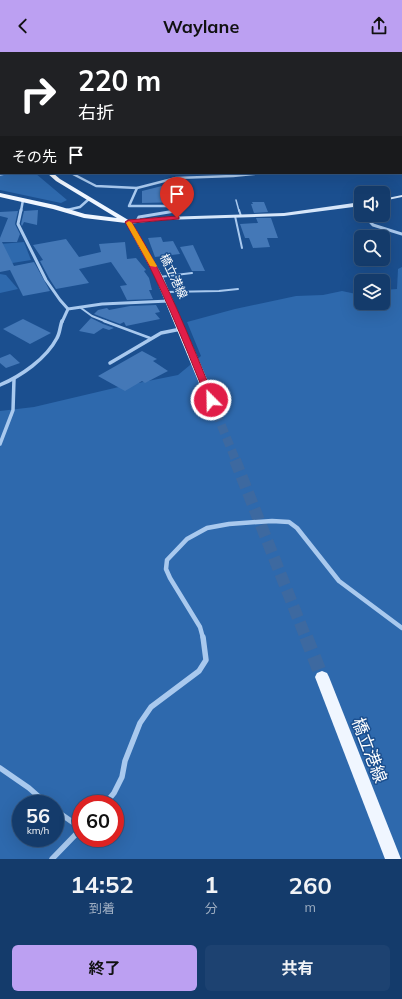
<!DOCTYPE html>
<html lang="ja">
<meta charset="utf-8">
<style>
:root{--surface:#143b6b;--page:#1d4271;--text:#f1f3f6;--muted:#9dadc1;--line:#33557e;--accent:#bca0f2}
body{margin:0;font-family:Mulish,"Noto Sans JP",sans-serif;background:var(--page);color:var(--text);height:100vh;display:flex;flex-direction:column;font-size:15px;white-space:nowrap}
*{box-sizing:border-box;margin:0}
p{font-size:13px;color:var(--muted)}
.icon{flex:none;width:22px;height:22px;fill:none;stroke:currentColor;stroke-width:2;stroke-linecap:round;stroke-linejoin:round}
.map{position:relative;height:807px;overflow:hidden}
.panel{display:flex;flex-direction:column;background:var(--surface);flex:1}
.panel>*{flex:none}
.guide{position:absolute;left:0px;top:0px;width:402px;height:122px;box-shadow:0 4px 16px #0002,0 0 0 1px var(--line);background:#202124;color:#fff;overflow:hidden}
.controls{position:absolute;left:354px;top:134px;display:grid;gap:8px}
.controls a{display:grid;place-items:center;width:36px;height:36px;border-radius:6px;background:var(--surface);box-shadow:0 4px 16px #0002,0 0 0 1px var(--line);font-size:20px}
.speed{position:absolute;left:12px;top:743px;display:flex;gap:8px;font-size:20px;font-weight:700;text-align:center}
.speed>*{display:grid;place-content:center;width:52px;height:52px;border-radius:50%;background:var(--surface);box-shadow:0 4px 16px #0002,0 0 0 1px var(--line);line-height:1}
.speed small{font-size:10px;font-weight:400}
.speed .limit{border:6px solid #d22;background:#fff;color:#111}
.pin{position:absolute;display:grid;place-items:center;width:34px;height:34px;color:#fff;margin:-41px -17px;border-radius:50% 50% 50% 0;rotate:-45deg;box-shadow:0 0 4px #0007}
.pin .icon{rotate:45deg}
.me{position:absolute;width:44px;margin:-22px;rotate:337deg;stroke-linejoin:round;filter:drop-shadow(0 0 3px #0008)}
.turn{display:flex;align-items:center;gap:14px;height:84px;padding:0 12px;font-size:18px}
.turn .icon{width:52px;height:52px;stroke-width:2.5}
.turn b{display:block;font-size:28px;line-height:34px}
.then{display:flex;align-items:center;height:38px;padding:0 12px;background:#0003;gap:8px;font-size:15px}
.eta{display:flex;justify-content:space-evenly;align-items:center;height:68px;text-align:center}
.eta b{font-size:24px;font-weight:700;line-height:28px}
.action{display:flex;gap:8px;margin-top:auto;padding:8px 12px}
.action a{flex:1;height:46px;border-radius:6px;background:var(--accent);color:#111;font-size:16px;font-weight:700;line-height:46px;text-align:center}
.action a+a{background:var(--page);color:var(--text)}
header{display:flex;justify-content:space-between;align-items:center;height:52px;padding:0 12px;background:var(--accent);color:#111;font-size:18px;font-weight:700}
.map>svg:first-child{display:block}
.green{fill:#2e69ad;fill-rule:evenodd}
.building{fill:#4478b7}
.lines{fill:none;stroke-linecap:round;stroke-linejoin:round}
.primary-tunnel-far2{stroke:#3d69a0;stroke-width:9;stroke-dasharray:9 4.5;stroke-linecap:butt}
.primary-tunnel-far1{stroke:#3d69a0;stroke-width:12;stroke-dasharray:12 5.5;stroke-linecap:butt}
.primary-tunnel{stroke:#3d69a0;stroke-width:14;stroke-dasharray:14 7;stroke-linecap:butt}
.path{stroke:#a9c9ee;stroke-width:1;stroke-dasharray:1 1.5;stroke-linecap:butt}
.lane-far2{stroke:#a9c9ee;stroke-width:1.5}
.lane-far1{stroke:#a9c9ee;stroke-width:2}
.lane{stroke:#a9c9ee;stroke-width:2.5}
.street-far4{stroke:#a9c9ee;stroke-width:2.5}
.street-far3{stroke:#a9c9ee;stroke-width:3}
.street-far2{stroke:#a9c9ee;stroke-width:3.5}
.street-far1{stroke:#a9c9ee;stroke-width:4.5}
.street{stroke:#a9c9ee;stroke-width:5.5}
.secondary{fill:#d6e6fa;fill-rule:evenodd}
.primary{fill:#f0f6ff;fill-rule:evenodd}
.route{fill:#e11d48;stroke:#92132f}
.slow{fill:#f59e0b}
.labels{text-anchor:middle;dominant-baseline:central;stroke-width:3;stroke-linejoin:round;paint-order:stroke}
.far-street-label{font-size:12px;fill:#fff;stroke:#1b4f8f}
.near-street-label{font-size:17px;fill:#fff;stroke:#1b4f8f}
</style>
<header><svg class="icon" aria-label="back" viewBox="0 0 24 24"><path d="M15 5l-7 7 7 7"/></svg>Waylane<svg class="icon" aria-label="share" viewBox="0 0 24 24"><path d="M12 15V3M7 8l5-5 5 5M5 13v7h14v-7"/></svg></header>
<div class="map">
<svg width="402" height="807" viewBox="0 0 402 807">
<rect width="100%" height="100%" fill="#1b4f8f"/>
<g class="green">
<polygon points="0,83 1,121 35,121 67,148 61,151 0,138"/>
<polygon points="24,190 31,208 0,213 0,192"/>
<path d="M402,215V807H0V359L34,355L123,334L178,323L201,304L187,270L235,257L296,244L323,243L342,239L361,243V251H383V238L397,237L398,217ZM21,752H55V786H21ZM81,752H115V786H81Z"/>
<polygon points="0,222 6,223 18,237 0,241"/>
</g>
<g class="building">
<polygon points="182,129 184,150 142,151 142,139"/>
<polygon points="252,150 264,150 268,160 254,161 251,152 253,152"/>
<polygon points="38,158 37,173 24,170 22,174 21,172 24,159"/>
<polygon points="18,159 15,172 20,182 17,190 2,190 14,214 34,210 50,239 23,244 10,218 0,220 0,186 8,166 0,164 0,160"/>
<polygon points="256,166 271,166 278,186 267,186 270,195 253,196 249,186 245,186 240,172 258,171"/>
<polygon points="161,185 163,190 173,189 180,202 155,205 148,186"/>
<polygon points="66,187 79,205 101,200 99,192 125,190 127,207 136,206 146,218 144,219 149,226 152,238 149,238 153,247 127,248 120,234 127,233 111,210 79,217 89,231 56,237 49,226 40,209 43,208 33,193"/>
<polygon points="193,193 205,219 192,219 180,195"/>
<polygon points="156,253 160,260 155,261 160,267 126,274 124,270 120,272 94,262 98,258 107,256 109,258 130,254"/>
<polygon points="91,266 103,272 114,276 109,278 103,276 94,282 79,279"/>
<polygon points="23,267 51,281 30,292 3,277"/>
<polygon points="142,299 157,307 153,309 168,319 145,331 142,329 125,339 98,324"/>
<polygon points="10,302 20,311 6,316 0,311 0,306"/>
</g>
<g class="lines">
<polyline class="primary-tunnel-far2" points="211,348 236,409"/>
<polyline class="primary-tunnel-far1" points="235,408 306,586"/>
<polyline class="primary-tunnel" points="306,585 322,625"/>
<g class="path">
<polyline points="35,0 37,1"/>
<polyline points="146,0 152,1"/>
<polyline points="78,1 82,0"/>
</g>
<g class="lane-far2">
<polyline points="0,123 10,121"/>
<polyline points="236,148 239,159"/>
</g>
<g class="lane-far1">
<polyline points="239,158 241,164"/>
<polyline points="235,164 242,196"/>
<polyline points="159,225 192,221"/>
<polyline points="166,240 219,239 238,237"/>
<polyline points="81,256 92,264 107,270"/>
</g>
<polyline class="lane" points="104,269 150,286"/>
<g class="street-far4">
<polyline points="71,121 96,134 137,136 176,126 233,124 262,121"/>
<polyline points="137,136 129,154 180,154 182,157 179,159"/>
<polyline points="355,153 360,159"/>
<polyline points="67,158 80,155 89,147"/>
<polyline points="21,159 23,148"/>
</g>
<g class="street-far3">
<polyline points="21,158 18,172 46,228 60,248 68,257"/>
<polyline points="67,158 70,158"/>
<polyline points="359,158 361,160"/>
<polyline points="364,163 373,173 402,182"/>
<polyline points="137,169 139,165 181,158"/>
<polyline points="62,270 68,257 102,252 169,249"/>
</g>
<g class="street-far2">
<polyline points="110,311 161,281 181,277"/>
<path d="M0,333C21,324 46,307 57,286C60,281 60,274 62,269"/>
<polyline points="0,392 13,358 14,327"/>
</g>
<polyline class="street-far1" points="203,586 200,575 170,526 166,517 167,508 187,487 207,476 229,472 272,469 289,470 297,476 339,529 402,576"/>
<g class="street">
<polyline points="0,716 29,736 47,752"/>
<polyline points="105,752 114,741 122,725 125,709 140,671 151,655 199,619 206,608 203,585"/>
<polyline points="55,758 81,776"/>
<polyline points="52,807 81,777"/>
</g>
<g class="secondary">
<polygon points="0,18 1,18 0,21"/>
<polygon points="402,143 402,145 383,149 383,147"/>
<polygon points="361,150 361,154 284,164 164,168 128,172 125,170 128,168 164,165 284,161"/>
</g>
<g class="primary">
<polygon points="47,121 53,121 60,127 130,169 137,179 163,225 216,348 214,350 211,351 206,348 155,225 126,171 84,166 53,157 0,145 0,141 55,153 85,162 117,166 56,129"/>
<polygon points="322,619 327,621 329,625 401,807 385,807 315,625 317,621"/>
</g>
</g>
<path class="route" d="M177,164L179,165V167L132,171C167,226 190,288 215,348L211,350L207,348C182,287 159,226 125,170L128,168Z"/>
<polygon class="slow" points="129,169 132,171 157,214 156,215 150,214 126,171"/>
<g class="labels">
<g class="far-street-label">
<text transform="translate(174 224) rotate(65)">橋立港線</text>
</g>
<g class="near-street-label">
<text transform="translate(370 698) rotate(69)">橋立港線</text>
</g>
</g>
</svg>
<div class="controls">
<a><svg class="icon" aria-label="sound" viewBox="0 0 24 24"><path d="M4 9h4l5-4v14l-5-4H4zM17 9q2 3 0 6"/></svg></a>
<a><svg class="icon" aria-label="search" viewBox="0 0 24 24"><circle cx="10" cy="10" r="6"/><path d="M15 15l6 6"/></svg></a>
<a><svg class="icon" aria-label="layers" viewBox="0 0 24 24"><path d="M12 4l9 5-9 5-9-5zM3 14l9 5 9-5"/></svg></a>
</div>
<div class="speed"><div>56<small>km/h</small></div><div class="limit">60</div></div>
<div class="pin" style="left:177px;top:166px;background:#d93025"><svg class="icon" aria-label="arrive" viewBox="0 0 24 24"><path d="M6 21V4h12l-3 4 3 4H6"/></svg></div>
<svg class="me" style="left:211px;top:348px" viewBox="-20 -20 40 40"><circle r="17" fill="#e11d48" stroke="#fff" stroke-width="3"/><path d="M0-11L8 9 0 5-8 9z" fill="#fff"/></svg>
<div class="guide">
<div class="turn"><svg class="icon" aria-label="right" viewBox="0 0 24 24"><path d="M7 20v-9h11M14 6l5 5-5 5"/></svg><div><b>220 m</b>右折</div></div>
<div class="then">その先<svg class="icon" aria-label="arrive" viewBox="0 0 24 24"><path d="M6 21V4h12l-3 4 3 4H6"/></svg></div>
</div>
</div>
<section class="panel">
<div class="eta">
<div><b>14:52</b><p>到着</p></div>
<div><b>1</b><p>分</p></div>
<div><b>260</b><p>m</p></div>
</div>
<div class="action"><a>終了</a><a>共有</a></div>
</section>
